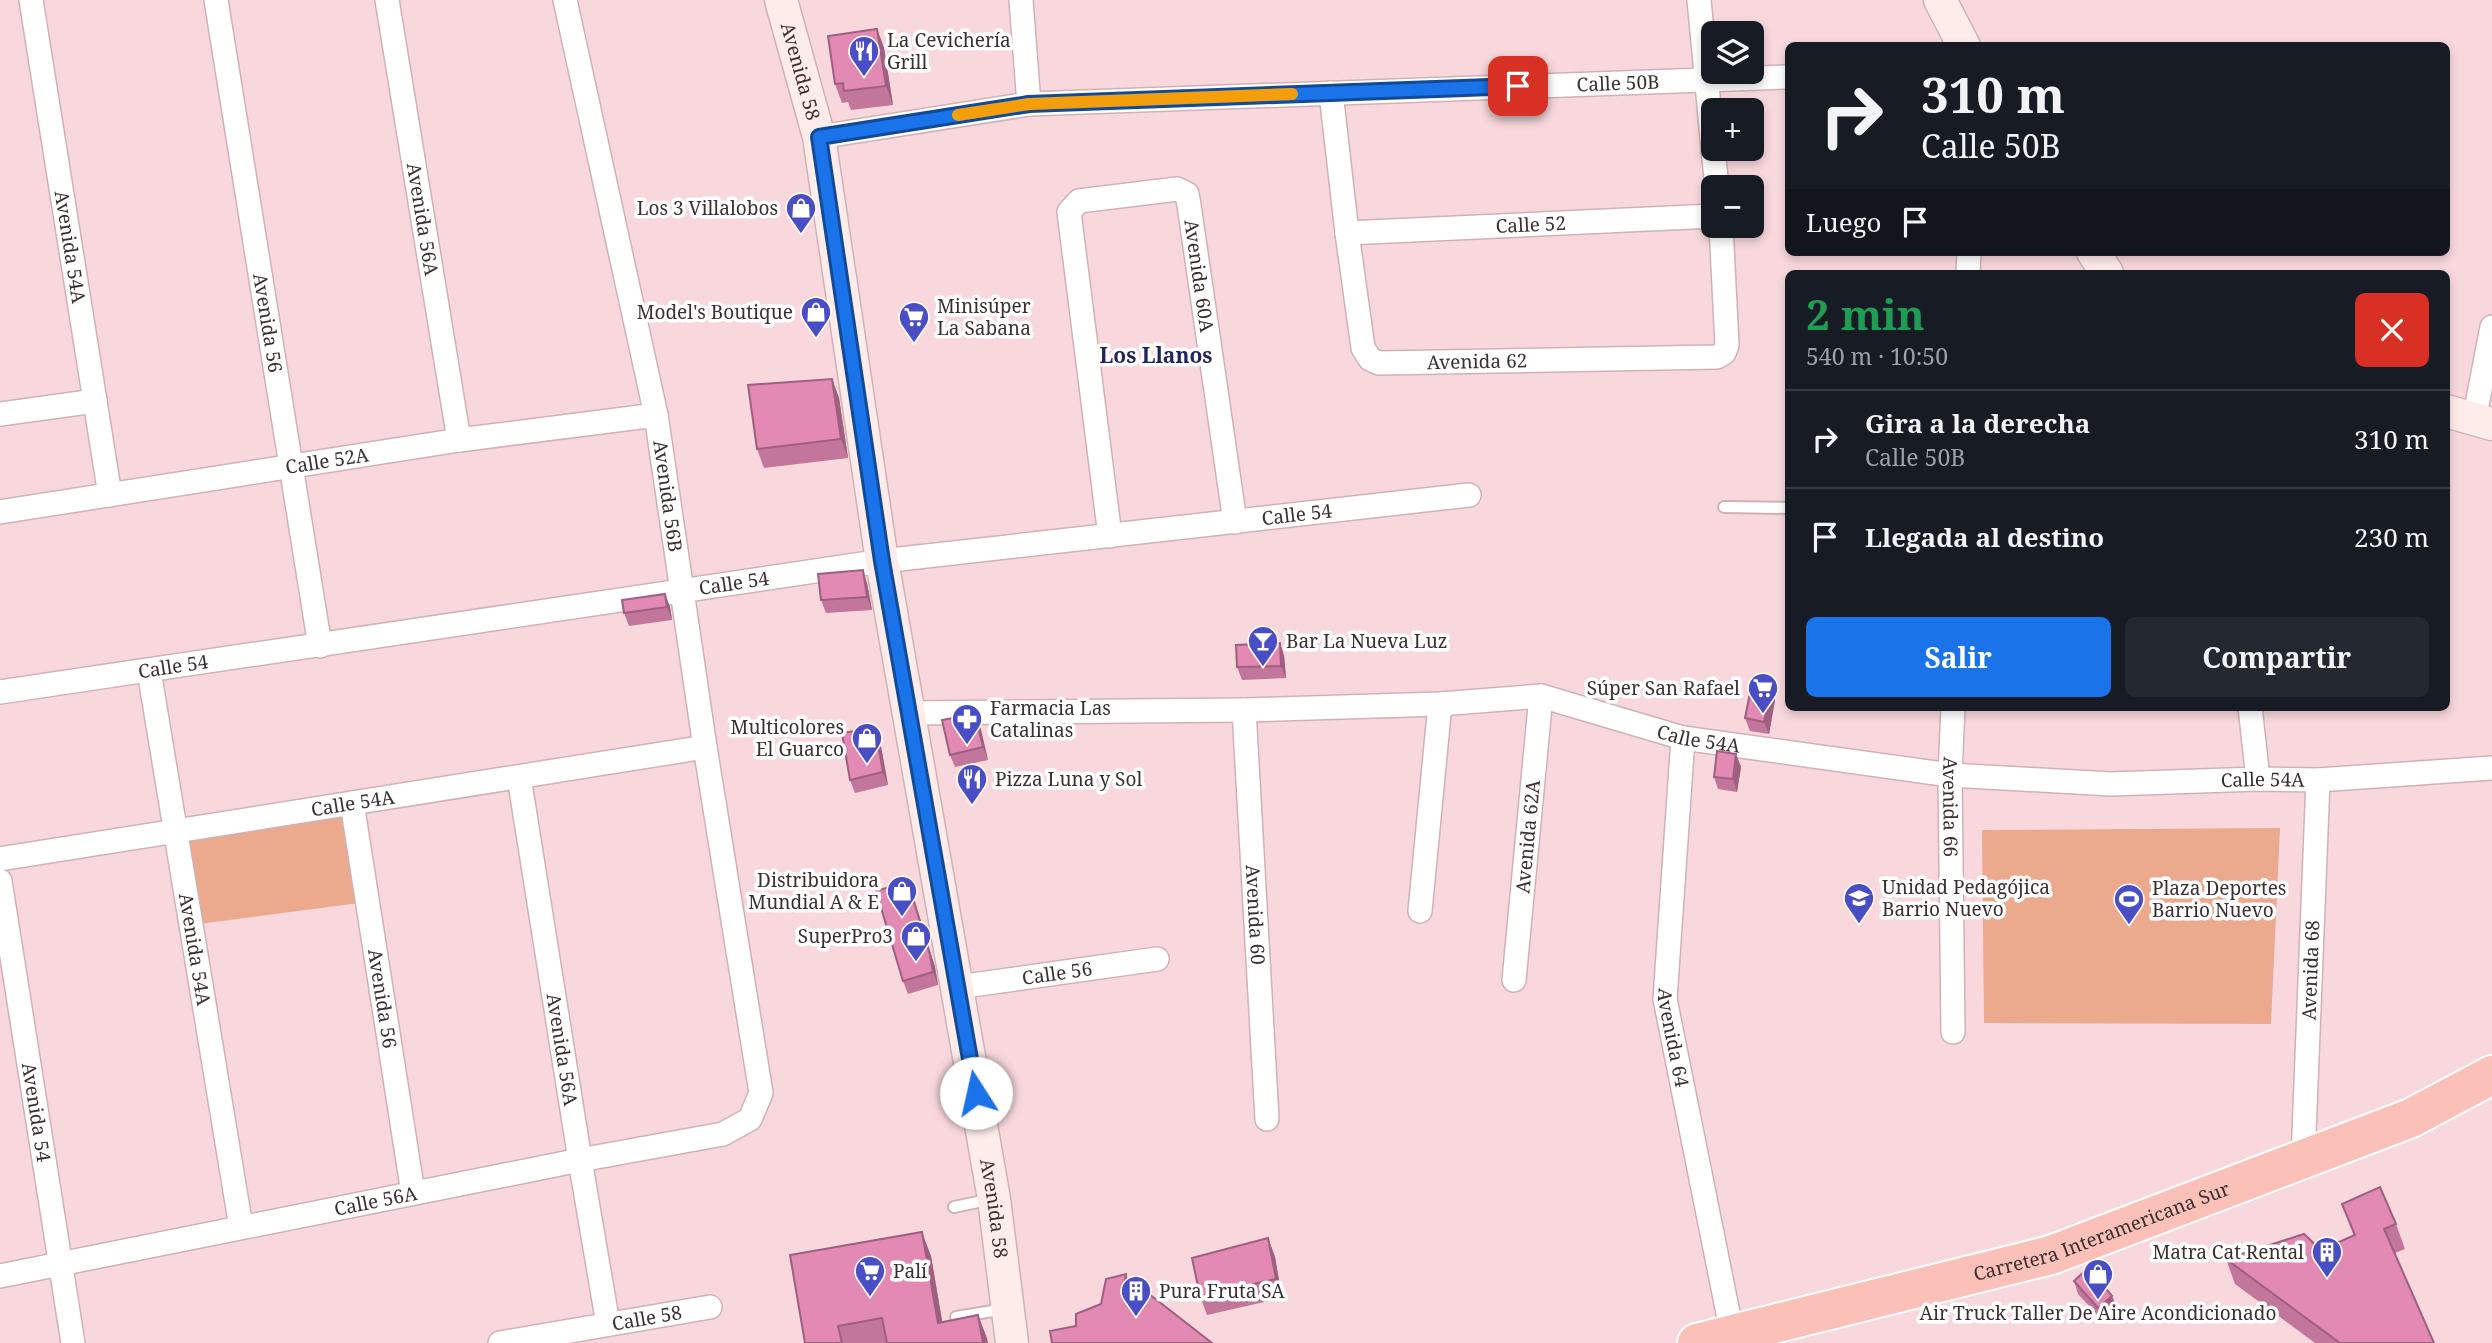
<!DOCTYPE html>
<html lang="es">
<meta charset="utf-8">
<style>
:root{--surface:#171b24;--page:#242831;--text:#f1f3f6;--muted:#9ea1a6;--line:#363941;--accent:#1a73e8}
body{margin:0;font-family:"Noto Serif",serif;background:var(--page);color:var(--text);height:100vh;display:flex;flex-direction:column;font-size:26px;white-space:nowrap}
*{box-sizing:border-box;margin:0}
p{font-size:23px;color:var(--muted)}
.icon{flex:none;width:38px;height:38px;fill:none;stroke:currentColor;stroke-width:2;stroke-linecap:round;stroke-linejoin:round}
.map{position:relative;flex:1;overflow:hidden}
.sheet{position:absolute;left:1785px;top:270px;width:665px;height:441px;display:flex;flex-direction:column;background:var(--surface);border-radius:10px;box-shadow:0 4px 10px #0003}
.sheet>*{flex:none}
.guide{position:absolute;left:1785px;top:42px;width:665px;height:214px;border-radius:10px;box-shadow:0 4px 10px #0003;background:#171b24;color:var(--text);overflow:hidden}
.tools{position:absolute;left:1701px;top:21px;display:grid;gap:14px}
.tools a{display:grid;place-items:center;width:63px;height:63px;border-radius:10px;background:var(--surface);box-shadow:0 4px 10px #0003;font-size:35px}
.pin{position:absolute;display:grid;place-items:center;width:60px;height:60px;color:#fff;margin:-30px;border-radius:14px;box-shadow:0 4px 10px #0006}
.me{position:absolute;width:77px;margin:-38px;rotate:350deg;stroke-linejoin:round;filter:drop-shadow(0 0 5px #0008)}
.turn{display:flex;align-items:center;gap:24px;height:147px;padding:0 21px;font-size:32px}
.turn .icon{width:91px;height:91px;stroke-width:2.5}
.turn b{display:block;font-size:49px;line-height:60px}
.then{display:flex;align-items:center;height:66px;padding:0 21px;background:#0003;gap:14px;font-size:26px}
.round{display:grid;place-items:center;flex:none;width:74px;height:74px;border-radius:10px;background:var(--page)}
.summary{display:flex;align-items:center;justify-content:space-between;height:119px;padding:0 21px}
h1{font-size:42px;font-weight:700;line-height:52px;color:#1e9e55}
.primary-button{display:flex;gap:14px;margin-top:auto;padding:14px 21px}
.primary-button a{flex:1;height:80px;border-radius:10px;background:var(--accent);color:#fff;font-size:28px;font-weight:700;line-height:80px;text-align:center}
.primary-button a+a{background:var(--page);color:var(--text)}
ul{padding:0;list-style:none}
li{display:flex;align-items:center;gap:21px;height:98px;padding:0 21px;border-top:2px solid var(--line)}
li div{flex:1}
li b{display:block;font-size:26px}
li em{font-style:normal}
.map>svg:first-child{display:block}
.green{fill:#ebaa8d}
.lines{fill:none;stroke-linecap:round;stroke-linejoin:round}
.lane-casing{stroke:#d0b2b6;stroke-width:14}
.street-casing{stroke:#d0b2b6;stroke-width:26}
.secondary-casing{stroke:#d0b2b6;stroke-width:35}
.highway-casing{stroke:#fff;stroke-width:42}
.lane{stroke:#fff;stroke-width:10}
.street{stroke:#fff;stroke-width:23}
.secondary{stroke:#feecea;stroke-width:32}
.highway{stroke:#fbc0b8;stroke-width:38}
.wall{fill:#c2769b}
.shaded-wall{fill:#9e607e}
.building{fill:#e289b4;stroke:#9e607e;stroke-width:2}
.route-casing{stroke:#114b97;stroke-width:18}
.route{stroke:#1a73e8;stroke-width:12}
.slow{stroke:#f59e0b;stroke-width:12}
.labels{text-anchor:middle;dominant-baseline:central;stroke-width:7;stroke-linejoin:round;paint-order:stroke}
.poi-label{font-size:19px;fill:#3b2f31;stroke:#fff;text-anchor:start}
.street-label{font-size:19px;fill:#3b2f31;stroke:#fff}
.neighbourhood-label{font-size:21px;font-weight:bold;fill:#21245c;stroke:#fff}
</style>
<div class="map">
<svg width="2492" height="1343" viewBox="0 0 2492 1343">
<rect width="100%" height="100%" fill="#f8d8dd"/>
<g class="green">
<polygon points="352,803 367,902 191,925 175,831"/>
<polygon points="2280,828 2271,1024 1984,1023 1982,830"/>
</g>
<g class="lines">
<g class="lane-casing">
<g id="lane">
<polyline points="1724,507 1788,508"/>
<polyline points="954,1207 992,1199"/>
<polyline points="956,1317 1005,1309"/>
</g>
</g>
<g class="street-casing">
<g id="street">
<path id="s1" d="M31,0L110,495"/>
<path id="s2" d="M216,0L320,646"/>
<path id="s3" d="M387,0L459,440"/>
<polyline points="1021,0 1029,104"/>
<polyline points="1699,0 1713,148"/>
<path id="s4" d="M1331,93L1347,233L1363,348L1370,359L1379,363L1717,357L1724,353L1727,345L1721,226"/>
<path id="s5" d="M819,137L1029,104L1788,77"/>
<polyline points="1713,149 1717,187"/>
<path id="s6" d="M1347,233L1713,216"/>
<polyline points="1968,273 1969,252"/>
<polyline points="0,414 95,401"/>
<polyline points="2474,420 2492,327"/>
<path id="s7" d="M0,512L459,440L656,415"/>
<path id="s8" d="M1110,536L1069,212L1079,201L1177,189L1187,194L1189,205L1235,522"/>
<path id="s9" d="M149,671L241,1227"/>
<path id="s10" d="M0,692L882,561L1469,495"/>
<path id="s11" d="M1953,707L1950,775L1953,1032"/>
<polyline points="2250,707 2258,779"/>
<path id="s12" d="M1244,710L1267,1119"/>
<path id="s13" d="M909,713L1244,710L1440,704L1541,696L1683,738L1950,775L2111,784L2258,779L2318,780L2492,768"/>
<path id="s14" d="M1683,738L1665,999L1732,1333"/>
<path id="s15" d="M519,777L580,1160L608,1324"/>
<path id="s16" d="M352,803L413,1193"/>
<path id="s17" d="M0,859L705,747"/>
<path id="s18" d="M0,881L73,1343"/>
<polyline points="1420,911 1440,704"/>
<path id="s19" d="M1514,980L1541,696"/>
<path id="s20" d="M958,987L1157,959"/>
<path id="s21" d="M2303,1159L2318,780"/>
<path id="s22" d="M0,1276L580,1160L723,1134L750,1119L761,1093L705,747L656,415L565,0"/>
<path id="s23" d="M500,1343L710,1307"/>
</g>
</g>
<g class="secondary-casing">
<g id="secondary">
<path id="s24" d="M781,0L819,137L882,561L994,1199L1012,1343"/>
<polyline points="1940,0 1964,46"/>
<polyline points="2093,252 2107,273"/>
<polyline points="2446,411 2492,424"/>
</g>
</g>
<g class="highway-casing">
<g id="highway">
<path id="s25" d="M1697,1343L2051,1255L2411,1118L2492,1075"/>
</g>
</g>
<use href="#lane" class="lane"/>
<use href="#street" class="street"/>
<use href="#secondary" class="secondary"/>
<use href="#highway" class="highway"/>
</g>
<g class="wall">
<polygon points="877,29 884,48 893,105 851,110 848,102 842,103 835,84"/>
<polygon points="832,379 839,398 848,458 764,468 757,449"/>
<polygon points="867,583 872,610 826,613 821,600"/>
<polygon points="665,594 670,607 672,620 629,626 624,613"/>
<polygon points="1284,655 1286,678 1242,680 1237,667"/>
<polygon points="1771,688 1775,700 1769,734 1750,731 1745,718"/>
<polygon points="975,714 980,726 988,760 955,767 950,755"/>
<polygon points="880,741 888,785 855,793 850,780"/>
<polygon points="1736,754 1741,767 1737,792 1718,789 1714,777"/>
<polygon points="913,895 935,967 938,985 908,994 903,981"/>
<polygon points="2342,1204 2396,1224 2405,1249 2395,1253 2434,1343 2315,1343 2235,1284 2226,1259 2321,1250 2354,1236"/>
<polygon points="1268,1238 1275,1257 1282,1298 1207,1315 1200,1296"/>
<polygon points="931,1256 942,1322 978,1315 988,1343 805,1343"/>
<polygon points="2074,1281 2117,1308 2103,1321 2078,1294"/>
</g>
<g class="shaded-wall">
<polygon points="877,29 884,48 893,105 886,86"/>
<polygon points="832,379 839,398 848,458 841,439"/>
<polygon points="863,570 867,583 872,610 867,597"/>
<polygon points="665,594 670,607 672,620 667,607"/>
<polygon points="1280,643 1284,655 1286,678 1281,666"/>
<polygon points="1771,688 1775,700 1769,734 1764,722"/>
<polygon points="975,714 980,726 988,760 983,747"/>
<polygon points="875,728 880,741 888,785 883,772"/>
<polygon points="1736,754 1741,767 1737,792 1733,779"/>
<polygon points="908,882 935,967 938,985 933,972"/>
<polygon points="922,1232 931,1256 946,1343 938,1323"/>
<polygon points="1268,1238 1275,1257 1282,1298 1276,1279"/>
<polygon points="1126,1274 1133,1293 1123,1294"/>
<polygon points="2112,1296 2117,1308 2103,1321 2098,1308"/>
<polygon points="978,1315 987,1338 988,1343 983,1343"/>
</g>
<g class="building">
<polygon points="877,29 886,86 844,91 843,83 835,84 828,36"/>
<polygon points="832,379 841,439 757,449 748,385"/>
<polygon points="863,570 867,597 821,600 818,574"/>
<polygon points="665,594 667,607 624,613 622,600"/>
<polygon points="1280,643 1281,666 1237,667 1236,645"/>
<polygon points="1752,683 1771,688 1764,722 1745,718"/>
<polygon points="975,714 983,747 950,755 942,720"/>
<polygon points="875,728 883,772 850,780 842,733"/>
<polygon points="1717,751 1736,754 1733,779 1714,777"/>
<polygon points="908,882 930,955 933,972 903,981 876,891"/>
<polygon points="2380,1187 2396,1224 2384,1229 2434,1343 2340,1343 2226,1259 2304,1234 2321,1250 2355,1235 2342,1204"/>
<polygon points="922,1232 938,1323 978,1315 983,1343 887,1343 882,1318 838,1326 842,1343 805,1343 790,1255"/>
<polygon points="1268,1238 1276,1279 1200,1296 1192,1258"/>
<polygon points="2088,1268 2112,1296 2098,1308 2074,1281"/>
<polygon points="1126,1274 1123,1294 1144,1290 1212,1343 1052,1343 1050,1331 1076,1326 1076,1314 1101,1304 1106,1279"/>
</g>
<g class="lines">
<g class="route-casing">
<polyline id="route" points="976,1093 882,561 819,137 1029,104 1518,86"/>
</g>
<use href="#route" class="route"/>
<polyline class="slow" points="958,115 1029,104 1292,94"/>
</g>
<defs>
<g id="restaurant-pin" transform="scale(1.575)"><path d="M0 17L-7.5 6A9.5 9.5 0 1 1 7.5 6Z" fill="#4a4ec4" stroke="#fff"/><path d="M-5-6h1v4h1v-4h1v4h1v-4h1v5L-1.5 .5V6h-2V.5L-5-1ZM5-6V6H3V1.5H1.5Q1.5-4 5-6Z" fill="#fff"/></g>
<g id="shop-pin" transform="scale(1.575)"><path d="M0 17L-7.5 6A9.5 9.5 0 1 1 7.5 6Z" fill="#4a4ec4" stroke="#fff"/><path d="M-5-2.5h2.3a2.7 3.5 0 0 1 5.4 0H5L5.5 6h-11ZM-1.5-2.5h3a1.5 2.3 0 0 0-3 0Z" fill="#fff"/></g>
<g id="supermarket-pin" transform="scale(1.575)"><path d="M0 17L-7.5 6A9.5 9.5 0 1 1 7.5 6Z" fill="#4a4ec4" stroke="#fff"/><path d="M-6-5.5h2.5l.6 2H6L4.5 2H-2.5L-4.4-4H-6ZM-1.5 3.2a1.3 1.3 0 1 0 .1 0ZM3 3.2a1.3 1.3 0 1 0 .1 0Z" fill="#fff"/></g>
<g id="bar-pin" transform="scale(1.575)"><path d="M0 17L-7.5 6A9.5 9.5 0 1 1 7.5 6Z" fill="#4a4ec4" stroke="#fff"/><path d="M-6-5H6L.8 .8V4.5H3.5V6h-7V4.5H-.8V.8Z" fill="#fff"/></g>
<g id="pharmacy-pin" transform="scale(1.575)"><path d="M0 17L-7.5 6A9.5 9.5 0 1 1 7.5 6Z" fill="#4a4ec4" stroke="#fff"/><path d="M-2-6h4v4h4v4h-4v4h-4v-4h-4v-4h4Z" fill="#fff"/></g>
<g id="school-pin" transform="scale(1.575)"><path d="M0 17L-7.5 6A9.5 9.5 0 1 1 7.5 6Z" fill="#4a4ec4" stroke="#fff"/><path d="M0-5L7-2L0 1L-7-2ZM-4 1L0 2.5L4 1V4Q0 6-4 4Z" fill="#fff"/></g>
<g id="stadium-pin" transform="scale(1.575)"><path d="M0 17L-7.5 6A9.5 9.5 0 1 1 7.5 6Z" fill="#4a4ec4" stroke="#fff"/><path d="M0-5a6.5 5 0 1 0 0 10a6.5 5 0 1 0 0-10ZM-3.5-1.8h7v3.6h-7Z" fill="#fff"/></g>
<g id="building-pin" transform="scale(1.575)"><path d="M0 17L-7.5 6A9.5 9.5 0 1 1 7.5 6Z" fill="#4a4ec4" stroke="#fff"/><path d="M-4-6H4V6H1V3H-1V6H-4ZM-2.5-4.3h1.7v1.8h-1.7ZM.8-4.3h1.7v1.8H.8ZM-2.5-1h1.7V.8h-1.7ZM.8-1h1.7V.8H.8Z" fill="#fff"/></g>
</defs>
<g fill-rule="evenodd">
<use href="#restaurant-pin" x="864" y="51"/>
<use href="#shop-pin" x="801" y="208"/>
<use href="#shop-pin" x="816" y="312"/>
<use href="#supermarket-pin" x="914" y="317"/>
<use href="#bar-pin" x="1263" y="641"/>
<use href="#supermarket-pin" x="1763" y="688"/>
<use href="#pharmacy-pin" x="967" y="719"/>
<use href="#shop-pin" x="867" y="738"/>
<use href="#restaurant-pin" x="972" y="779"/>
<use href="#shop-pin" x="902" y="891"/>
<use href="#school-pin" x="1859" y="898"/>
<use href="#stadium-pin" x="2129" y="899"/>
<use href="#shop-pin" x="916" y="936"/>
<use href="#building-pin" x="2327" y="1252"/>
<use href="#supermarket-pin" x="870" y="1271"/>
<use href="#shop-pin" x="2098" y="1274"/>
<use href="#building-pin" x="1136" y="1291"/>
</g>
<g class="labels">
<g class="poi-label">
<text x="887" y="40">La Cevichería<tspan x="887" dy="22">Grill</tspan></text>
<text x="778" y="208" text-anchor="end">Los 3 Villalobos</text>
<text x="937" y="306">Minisúper<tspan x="937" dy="22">La Sabana</tspan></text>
<text x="793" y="312" text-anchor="end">Model's Boutique</text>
<text x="1286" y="641">Bar La Nueva Luz</text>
<text x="1740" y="688" text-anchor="end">Súper San Rafael</text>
<text x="990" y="708">Farmacia Las<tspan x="990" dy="22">Catalinas</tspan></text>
<text x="844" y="727" text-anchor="end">Multicolores<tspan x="844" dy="22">El Guarco</tspan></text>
<text x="995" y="779">Pizza Luna y Sol</text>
<text x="879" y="880" text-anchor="end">Distribuidora<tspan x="879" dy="22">Mundial A &amp; E</tspan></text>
<text x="1882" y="887">Unidad Pedagójica<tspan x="1882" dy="22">Barrio Nuevo</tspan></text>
<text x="2152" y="888">Plaza Deportes<tspan x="2152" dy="22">Barrio Nuevo</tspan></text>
<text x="893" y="936" text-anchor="end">SuperPro3</text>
<text x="2304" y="1252" text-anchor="end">Matra Cat Rental</text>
<text x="893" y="1271">Palí</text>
<text x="1159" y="1291">Pura Fruta SA</text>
<text x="2098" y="1313" text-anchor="middle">Air Truck Taller De Aire Acondicionado</text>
</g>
<g class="street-label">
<text stroke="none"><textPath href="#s24" startOffset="74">Avenida 58</textPath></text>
<text stroke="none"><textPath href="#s5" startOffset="802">Calle 50B</textPath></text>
<text stroke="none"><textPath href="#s3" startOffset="222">Avenida 56A</textPath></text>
<text stroke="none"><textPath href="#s6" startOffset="184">Calle 52</textPath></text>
<text stroke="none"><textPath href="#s1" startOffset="250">Avenida 54A</textPath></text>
<text stroke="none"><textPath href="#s8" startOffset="534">Avenida 60A</textPath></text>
<text stroke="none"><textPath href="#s2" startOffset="327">Avenida 56</textPath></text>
<text stroke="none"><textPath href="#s4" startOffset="378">Avenida 62</textPath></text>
<text stroke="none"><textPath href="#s7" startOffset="331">Calle 52A</textPath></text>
<text transform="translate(668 496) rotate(82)">Avenida 56B</text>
<text stroke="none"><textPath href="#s10" startOffset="1309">Calle 54</textPath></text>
<text stroke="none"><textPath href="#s10" startOffset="742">Calle 54</textPath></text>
<text stroke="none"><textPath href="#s10" startOffset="175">Calle 54</textPath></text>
<text stroke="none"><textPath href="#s13" startOffset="796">Calle 54A</textPath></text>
<text stroke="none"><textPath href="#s13" startOffset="1363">Calle 54A</textPath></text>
<text stroke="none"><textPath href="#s17" startOffset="357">Calle 54A</textPath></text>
<text stroke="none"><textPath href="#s11" startOffset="100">Avenida 66</textPath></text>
<text stroke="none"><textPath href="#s19" startOffset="144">Avenida 62A</textPath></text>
<text stroke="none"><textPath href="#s12" startOffset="205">Avenida 60</textPath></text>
<text stroke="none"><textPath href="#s9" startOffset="282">Avenida 54A</textPath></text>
<text stroke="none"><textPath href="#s21" startOffset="189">Avenida 68</textPath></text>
<text stroke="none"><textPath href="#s20" startOffset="100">Calle 56</textPath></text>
<text stroke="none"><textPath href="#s16" startOffset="198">Avenida 56</textPath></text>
<text stroke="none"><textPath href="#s14" startOffset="301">Avenida 64</textPath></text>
<text stroke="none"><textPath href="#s15" startOffset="276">Avenida 56A</textPath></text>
<text stroke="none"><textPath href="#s18" startOffset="234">Avenida 54</textPath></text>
<text stroke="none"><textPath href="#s22" startOffset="383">Calle 56A</textPath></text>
<text stroke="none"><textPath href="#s24" startOffset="1228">Avenida 58</textPath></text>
<text stroke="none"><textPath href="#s25" startOffset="420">Carretera Interamericana Sur</textPath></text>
<text stroke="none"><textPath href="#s23" startOffset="149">Calle 58</textPath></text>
</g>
<g class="neighbourhood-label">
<text x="1156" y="355">Los Llanos</text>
</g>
</g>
</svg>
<div class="tools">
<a><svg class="icon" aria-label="layers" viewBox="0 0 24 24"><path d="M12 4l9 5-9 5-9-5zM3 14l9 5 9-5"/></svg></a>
<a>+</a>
<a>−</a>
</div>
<div class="pin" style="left:1518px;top:86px;background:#d93025"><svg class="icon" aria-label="arrive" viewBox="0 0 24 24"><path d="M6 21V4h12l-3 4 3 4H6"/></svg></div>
<svg class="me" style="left:976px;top:1093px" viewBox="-20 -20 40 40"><circle r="19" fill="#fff"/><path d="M0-13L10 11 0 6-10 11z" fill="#1a73e8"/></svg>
<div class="guide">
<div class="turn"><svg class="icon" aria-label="right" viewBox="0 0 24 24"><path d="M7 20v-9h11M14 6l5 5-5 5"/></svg><div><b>310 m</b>Calle 50B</div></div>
<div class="then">Luego<svg class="icon" aria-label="arrive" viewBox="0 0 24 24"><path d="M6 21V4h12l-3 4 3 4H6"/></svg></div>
</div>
<section class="sheet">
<div class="summary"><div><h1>2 min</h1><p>540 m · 10:50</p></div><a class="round" style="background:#d93025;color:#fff"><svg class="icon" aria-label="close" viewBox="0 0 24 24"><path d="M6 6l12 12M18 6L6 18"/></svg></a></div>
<ul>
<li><svg class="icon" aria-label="right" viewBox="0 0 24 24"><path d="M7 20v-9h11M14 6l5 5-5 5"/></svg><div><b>Gira a la derecha</b><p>Calle 50B</p></div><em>310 m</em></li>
<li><svg class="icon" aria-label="arrive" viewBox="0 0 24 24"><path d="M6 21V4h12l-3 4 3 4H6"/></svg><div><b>Llegada al destino</b></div><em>230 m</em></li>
</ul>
<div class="primary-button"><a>Salir</a><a>Compartir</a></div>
</section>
</div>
